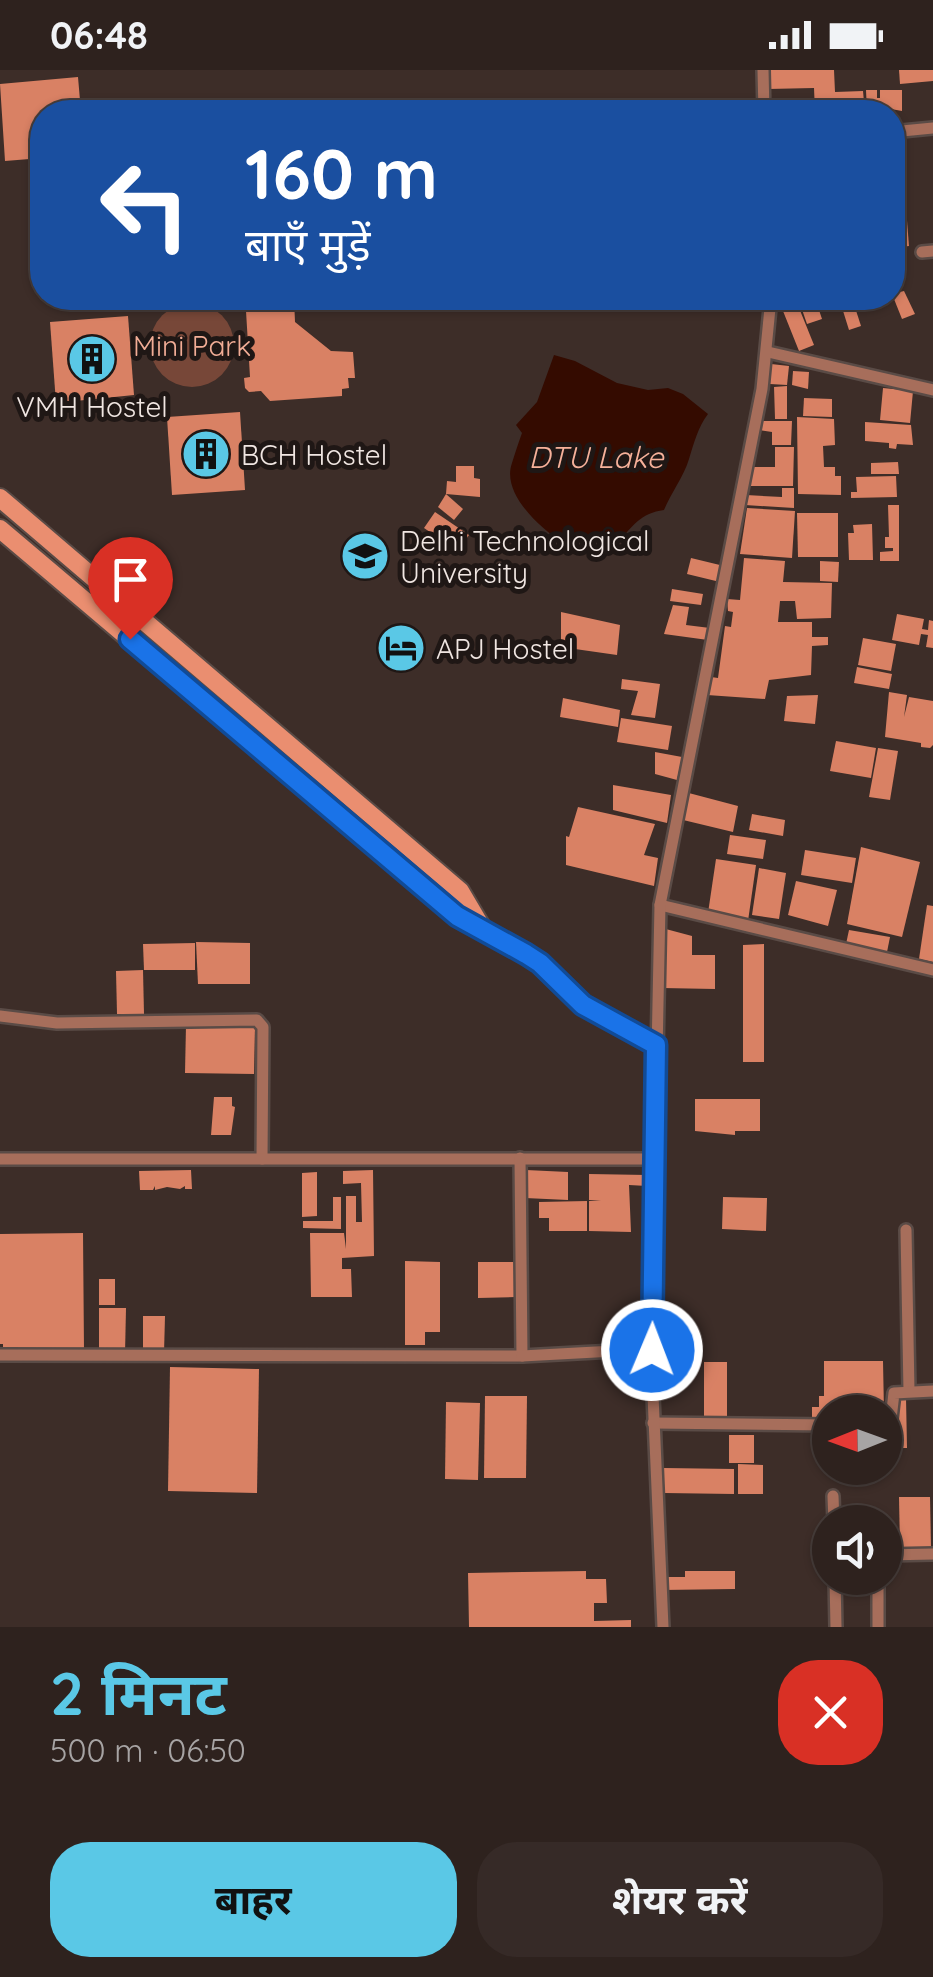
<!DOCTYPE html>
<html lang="hi">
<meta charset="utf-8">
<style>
:root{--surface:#2e221e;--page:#362a27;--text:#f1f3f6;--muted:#a7a4a4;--line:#493f3c;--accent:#5ac8e6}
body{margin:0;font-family:Quicksand,"Noto Sans Devanagari",sans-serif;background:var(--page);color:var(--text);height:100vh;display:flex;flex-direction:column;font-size:38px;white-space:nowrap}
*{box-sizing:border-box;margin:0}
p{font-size:32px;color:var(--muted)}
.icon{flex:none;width:55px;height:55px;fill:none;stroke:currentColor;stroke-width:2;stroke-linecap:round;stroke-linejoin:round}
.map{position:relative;height:1557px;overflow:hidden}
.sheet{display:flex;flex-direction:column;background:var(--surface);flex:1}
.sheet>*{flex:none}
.guide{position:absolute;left:30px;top:30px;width:875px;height:210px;border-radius:40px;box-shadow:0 2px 8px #0004,0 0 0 2px var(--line);background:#1a4fa0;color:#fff;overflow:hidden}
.needle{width:65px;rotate:269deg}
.buttons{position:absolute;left:812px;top:1325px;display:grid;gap:20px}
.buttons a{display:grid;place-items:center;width:90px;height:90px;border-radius:50%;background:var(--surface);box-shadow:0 2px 8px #0004,0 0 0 2px var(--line);font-size:50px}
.pin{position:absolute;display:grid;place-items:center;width:85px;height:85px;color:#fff;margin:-102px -42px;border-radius:50% 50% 50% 0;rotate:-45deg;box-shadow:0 0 10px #0007}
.pin .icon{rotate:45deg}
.me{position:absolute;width:110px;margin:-55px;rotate:1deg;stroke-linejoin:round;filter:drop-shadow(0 0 8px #0008)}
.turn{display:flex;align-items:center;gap:35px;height:210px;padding:0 50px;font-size:45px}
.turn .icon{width:130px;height:130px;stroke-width:2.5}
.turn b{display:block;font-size:70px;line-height:85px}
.round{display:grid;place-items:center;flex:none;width:105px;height:105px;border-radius:40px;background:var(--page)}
.overview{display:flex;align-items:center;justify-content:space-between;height:170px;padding:0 50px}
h1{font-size:60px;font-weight:700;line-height:75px;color:var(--accent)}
.primary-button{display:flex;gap:20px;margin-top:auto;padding:20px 50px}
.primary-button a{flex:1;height:115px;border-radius:40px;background:var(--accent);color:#111;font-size:40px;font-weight:700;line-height:115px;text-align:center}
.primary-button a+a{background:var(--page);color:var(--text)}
.status{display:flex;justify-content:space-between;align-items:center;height:70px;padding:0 50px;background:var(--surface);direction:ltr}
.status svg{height:28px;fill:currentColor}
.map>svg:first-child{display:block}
.green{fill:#774738}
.water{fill:#340b00}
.building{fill:#d98164}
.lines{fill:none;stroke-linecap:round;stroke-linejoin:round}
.street-casing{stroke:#5a4b46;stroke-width:16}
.secondary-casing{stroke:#5a4b46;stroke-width:22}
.street{stroke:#a76e5b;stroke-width:11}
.secondary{stroke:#ea8e70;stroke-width:18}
.route-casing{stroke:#114b97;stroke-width:25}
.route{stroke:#1a73e8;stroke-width:18}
.labels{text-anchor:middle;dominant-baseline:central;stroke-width:10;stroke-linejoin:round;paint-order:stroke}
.park-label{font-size:28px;fill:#f2ad96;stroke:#1f1715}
.poi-label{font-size:28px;fill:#f0e6e2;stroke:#1f1715;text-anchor:start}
.water-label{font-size:30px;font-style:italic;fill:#f6b19a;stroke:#1f1715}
</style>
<div class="status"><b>06:48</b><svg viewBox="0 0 49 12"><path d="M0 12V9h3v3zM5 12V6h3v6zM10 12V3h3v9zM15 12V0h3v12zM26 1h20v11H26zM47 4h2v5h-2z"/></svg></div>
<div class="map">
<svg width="933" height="1557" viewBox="0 0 933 1557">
<rect width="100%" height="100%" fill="#3d2d28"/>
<circle class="green" cx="192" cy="275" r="42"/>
<path class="water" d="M554,285L575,291L617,313L648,320L668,318L683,324L708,344C698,357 694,373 689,389C684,406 671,423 664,440C641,443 632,456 618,473C605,472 572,468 562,472C540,458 501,423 512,393C515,383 518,374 522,363L516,355L537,332Z"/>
<g class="building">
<polygon points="768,0 834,0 835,22 863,21 864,32 842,33 842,39 836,39 836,42 815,42 814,18 768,19"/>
<polygon points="899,0 933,0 933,11 900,14"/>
<polygon points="78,7 81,42 42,42 42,88 5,91 0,14"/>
<polygon points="866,20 877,20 877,28 880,28 880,20 902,20 902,41 880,37 880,42 867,42"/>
<rect x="892" y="107" width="13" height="21"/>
<polygon points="892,138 906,138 909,176 892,178"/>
<polygon points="904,221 915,244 902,249 892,224"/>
<polygon points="244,228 294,228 295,252 331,281 353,282 355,308 348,308 349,318 342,319 342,326 270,331 261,321 249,322 245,318 244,308 250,307 246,241 239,241 238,231"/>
<polygon points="789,228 795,228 814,275 799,281 779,231"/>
<polygon points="798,228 815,228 822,249 807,254"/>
<polygon points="839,228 852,228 861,256 849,260"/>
<polygon points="128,246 134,325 56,333 50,252"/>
<polygon points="771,294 789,296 787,315 770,314"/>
<polygon points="793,301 809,302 808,319 792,315"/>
<polygon points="787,316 787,349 775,349 774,317"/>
<polygon points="883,318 913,321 910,353 880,350"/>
<polygon points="804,328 832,329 832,347 803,346"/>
<polygon points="240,342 245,420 172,425 167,347"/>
<polygon points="797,347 834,349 835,375 823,376 824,397 835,397 835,406 841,406 841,425 798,424"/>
<polygon points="759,351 792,351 791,375 772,375 772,362 758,360"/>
<polygon points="865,352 911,355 913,375 897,374 896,379 889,378 889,373 865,371"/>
<polygon points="775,377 794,377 793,416 748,416 754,397 775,397"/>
<polygon points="898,392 899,404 871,404 871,393"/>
<polygon points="456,396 474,396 474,408 480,409 480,427 446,424 447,411 456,412"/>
<polygon points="896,406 897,427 851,428 851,422 857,422 856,407"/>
<polygon points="782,418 794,418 794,438 745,435 746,425 782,427"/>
<polygon points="446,424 463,439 454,450 438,437"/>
<polygon points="888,435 899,435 899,491 880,491 880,482 893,481 893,478 885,478 885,467 889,467"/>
<polygon points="747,438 795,441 792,488 740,484"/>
<polygon points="435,442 469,465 458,481 424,458"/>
<polygon points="797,443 838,443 838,487 798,487"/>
<polygon points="872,454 873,490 849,490 848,463 854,463 853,455"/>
<polygon points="691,488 724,496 720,512 687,504"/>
<polygon points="744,488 785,491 783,512 832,513 831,548 797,549 795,531 780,531 778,552 812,552 812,567 828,567 828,575 812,576 811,605 769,610 765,629 707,625 711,607 718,608 725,556 731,557 733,542 728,541 727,529 740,530"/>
<polygon points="820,491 839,492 838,512 820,511"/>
<polygon points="672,519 703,524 701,535 670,531"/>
<polygon points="673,535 689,537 686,555 710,558 708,570 664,564"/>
<polygon points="561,542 620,555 617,585 561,577"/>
<polygon points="897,544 924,549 922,559 928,560 929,550 933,551 933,578 926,577 928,565 921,564 919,575 892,570"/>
<polygon points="863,568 896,574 891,601 858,595"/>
<polygon points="857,597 892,604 889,619 854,613"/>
<polygon points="622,609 660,614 655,648 631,645 638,621 621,619"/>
<polygon points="889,622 907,625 904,647 909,627 933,631 933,675 930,678 921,677 921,673 885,667"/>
<polygon points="818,625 815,654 784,651 787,626"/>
<polygon points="563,628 620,640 618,657 560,647"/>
<polygon points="621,648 672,656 668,680 617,672"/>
<polygon points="836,671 876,678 871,708 830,701"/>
<polygon points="878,678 898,681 890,730 869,727"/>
<polygon points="655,682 682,687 677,710 655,704"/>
<polygon points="613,715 671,725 667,753 613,740"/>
<polygon points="685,722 738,736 733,762 679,749 688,731 683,730"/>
<polygon points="578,737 655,754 644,785 658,788 654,816 566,795 566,766 569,767"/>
<polygon points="752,744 785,750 783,766 749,760"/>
<polygon points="730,765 766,770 763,789 727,784"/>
<polygon points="861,777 920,792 902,867 847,854"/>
<polygon points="805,780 856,788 852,813 801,805"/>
<polygon points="716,789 756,795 748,851 708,843"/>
<polygon points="759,798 786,803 779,849 752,845"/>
<polygon points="796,811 837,820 828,856 788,845"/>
<polygon points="927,835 933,836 933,892 919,889"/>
<polygon points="662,858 692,866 692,885 715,885 715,919 662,918"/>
<polygon points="849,860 890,867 887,882 846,874"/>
<polygon points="196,872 250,873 250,914 198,914"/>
<polygon points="195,873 195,900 144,900 143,874"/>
<polygon points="764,874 764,992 743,992 743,875"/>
<polygon points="143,900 144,944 117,944 116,901"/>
<polygon points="186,955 255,957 254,1004 185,1003"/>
<polygon points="214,1027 232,1027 232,1036 235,1037 231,1065 211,1065"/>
<polygon points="695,1029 760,1029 760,1061 735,1061 735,1065 695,1061"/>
<polygon points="191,1100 192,1119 185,1119 185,1116 180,1119 167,1117 155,1120 155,1116 153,1120 140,1120 139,1101"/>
<polygon points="373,1100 374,1186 342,1188 342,1199 351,1199 352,1227 311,1227 310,1163 344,1163 346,1179 346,1126 356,1126 356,1152 362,1152 361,1113 343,1114 343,1101"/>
<polygon points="526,1100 568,1102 568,1130 525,1128"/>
<polygon points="317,1102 317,1146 302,1147 302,1103"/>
<polygon points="589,1104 647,1105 647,1116 629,1115 631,1162 589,1161 589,1131 601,1130 589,1130"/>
<polygon points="333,1127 341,1127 341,1159 303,1158 303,1151 333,1151"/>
<polygon points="723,1127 767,1128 766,1161 722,1159"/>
<polygon points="587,1131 587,1161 549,1161 549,1148 539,1148 539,1132"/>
<polygon points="83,1163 84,1279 3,1284 3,1274 0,1274 0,1164"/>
<polygon points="405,1191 440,1192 440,1262 425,1262 425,1275 405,1275"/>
<polygon points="478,1192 516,1192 516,1227 478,1228"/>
<rect x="99" y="1209" width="16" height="26"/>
<polygon points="99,1238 126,1238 125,1284 99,1284"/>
<polygon points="143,1246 165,1246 164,1283 143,1283"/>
<polygon points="824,1291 883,1291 884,1342 830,1342 830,1352 812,1352 812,1337 819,1337 819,1326 824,1326"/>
<rect x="704" y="1292" width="23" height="61"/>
<polygon points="170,1297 259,1299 257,1423 168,1421"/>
<polygon points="485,1326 527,1326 526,1408 484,1408"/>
<polygon points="895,1328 906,1328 907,1378 885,1378 885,1363 895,1363"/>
<polygon points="446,1332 480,1333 478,1410 445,1409"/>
<rect x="729" y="1365" width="25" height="28"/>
<polygon points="738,1394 763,1395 763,1424 738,1424"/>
<polygon points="664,1398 734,1399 734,1424 664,1423"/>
<polygon points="899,1427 930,1427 931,1477 900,1478"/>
<polygon points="586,1501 586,1509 606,1509 607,1533 594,1533 594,1551 631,1550 631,1557 469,1557 468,1503"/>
<polygon points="685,1501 735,1501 735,1519 662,1520 662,1507 685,1507"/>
</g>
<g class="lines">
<g class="street-casing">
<g id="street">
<polyline points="763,0 764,42"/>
<polyline points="902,61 933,58"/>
<polyline points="922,182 933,181"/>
<polyline points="768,282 933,320"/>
<polyline points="660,835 933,900"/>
<polyline points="0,946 57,953 257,950 263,957 262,1089"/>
<polyline points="0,1089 654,1089"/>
<polyline points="906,1160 909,1321"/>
<polyline points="0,1285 522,1286 520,1088"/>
<polyline points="522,1286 651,1279"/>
<polyline points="653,1353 830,1355"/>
<polyline points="885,1354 891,1349 894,1323 933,1321"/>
<polyline points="833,1426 834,1452"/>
<polyline points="885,1485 933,1484"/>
<polyline points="835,1508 836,1557"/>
<polyline points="663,1557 651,1279 660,835 762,319 771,228"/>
<polyline points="878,1557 878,1508"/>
</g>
</g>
<g class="secondary-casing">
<g id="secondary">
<polyline points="0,428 460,821 483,860"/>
<polyline points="0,459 457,846 526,883 540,893 583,935 656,975"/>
</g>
</g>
<use href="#street" class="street"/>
<use href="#secondary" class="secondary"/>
</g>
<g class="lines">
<g class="route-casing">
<polyline id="route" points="130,569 457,846 526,884 540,893 583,935 656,975 652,1280"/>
</g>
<use href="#route" class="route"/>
</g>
<defs>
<g id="building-disc" transform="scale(2.5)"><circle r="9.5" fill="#5ac8e6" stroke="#1f1715"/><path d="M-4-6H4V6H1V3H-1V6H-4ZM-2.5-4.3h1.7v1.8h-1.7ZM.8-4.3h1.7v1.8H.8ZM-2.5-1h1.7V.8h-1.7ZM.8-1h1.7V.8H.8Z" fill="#111"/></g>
<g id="university-disc" transform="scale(2.5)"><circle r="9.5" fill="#5ac8e6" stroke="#1f1715"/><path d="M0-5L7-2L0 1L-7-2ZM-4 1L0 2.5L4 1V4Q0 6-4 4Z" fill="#111"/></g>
<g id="hotel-disc" transform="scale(2.5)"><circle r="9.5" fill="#5ac8e6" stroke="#1f1715"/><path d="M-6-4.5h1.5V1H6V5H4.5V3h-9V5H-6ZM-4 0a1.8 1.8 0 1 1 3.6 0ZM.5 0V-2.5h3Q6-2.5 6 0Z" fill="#111"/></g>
</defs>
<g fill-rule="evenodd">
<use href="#building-disc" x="92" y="289"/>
<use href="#building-disc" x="206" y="384"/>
<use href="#university-disc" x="365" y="486"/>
<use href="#hotel-disc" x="401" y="578"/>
</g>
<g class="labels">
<g class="park-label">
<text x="192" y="275">Mini Park</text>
</g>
<g class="poi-label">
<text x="92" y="336" text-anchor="middle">VMH Hostel</text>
<text x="241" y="384">BCH Hostel</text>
<text x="400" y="470">Delhi Technological<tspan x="400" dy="32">University</tspan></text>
<text x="436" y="578">APJ Hostel</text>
</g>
<g class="water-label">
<text x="596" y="387">DTU Lake</text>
</g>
</g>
</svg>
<div class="buttons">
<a><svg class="needle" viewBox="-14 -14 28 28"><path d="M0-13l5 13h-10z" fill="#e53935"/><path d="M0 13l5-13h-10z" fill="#a7a4a4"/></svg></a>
<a><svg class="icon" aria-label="sound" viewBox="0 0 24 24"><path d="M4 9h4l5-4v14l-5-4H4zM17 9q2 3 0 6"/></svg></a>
</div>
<div class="pin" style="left:130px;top:569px;background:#d93025"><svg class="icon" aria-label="arrive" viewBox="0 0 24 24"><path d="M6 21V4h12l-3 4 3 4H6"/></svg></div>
<svg class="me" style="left:652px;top:1280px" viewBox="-20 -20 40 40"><circle r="17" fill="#1a73e8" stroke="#fff" stroke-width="3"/><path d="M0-11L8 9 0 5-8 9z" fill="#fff"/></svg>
<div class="guide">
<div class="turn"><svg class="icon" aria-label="left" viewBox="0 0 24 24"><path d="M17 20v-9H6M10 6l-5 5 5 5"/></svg><div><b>160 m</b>बाएँ मुड़ें</div></div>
</div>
</div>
<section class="sheet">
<div class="overview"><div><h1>2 मिनट</h1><p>500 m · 06:50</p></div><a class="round" style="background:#d93025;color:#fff"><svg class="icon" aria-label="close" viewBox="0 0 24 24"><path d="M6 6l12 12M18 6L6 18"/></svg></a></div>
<div class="primary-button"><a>बाहर</a><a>शेयर करें</a></div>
</section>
